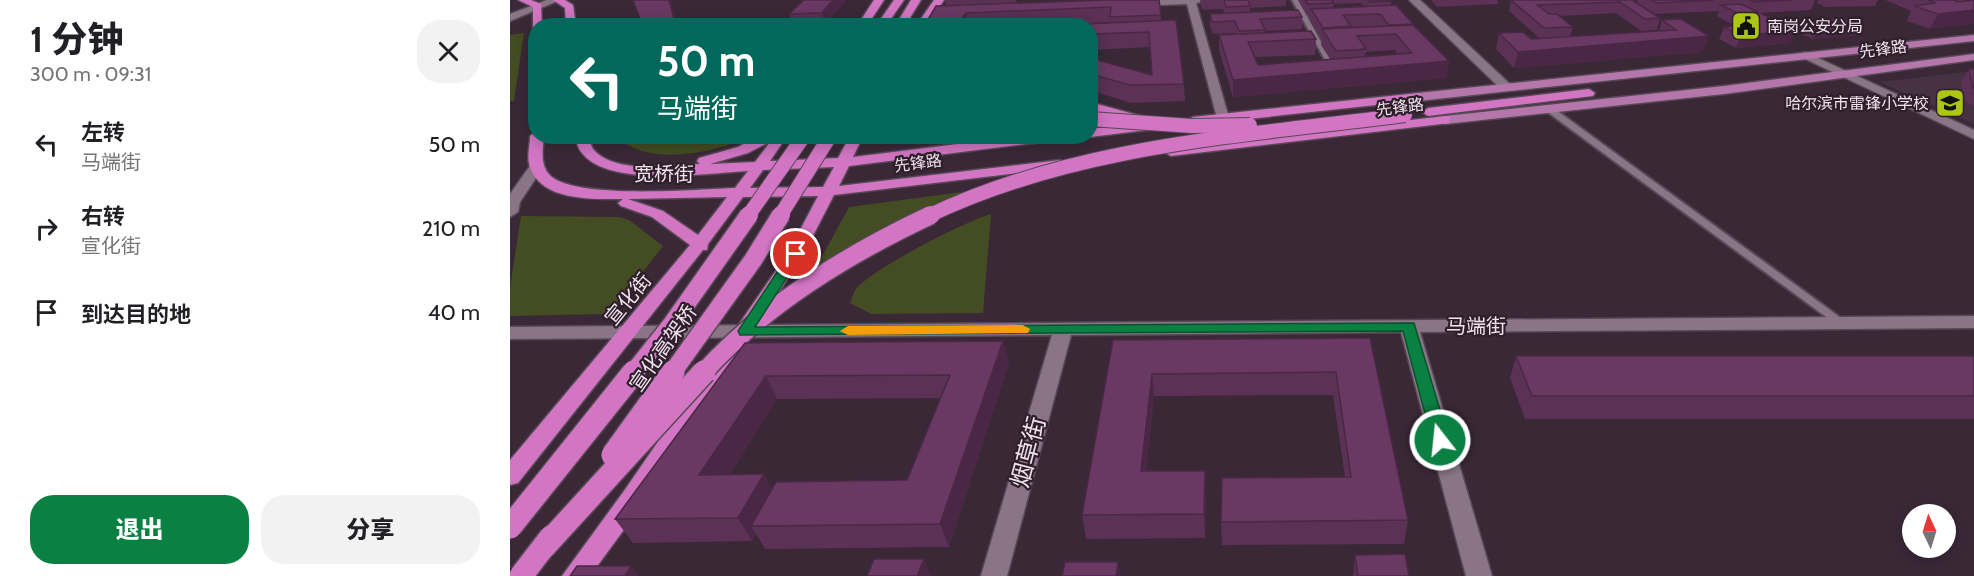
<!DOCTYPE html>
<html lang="zh">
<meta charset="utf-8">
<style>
:root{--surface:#fff;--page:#f2f2f2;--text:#202124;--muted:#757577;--accent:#0b8043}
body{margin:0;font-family:Cabin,"Noto Sans SC",sans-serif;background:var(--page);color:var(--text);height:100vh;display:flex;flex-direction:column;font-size:22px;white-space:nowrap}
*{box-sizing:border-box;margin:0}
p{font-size:20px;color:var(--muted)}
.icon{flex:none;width:33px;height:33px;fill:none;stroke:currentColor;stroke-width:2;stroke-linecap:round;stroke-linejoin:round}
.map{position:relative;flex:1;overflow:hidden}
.sheet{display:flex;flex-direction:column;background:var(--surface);width:510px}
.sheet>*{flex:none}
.guide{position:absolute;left:18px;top:18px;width:570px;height:126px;border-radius:24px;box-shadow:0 3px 15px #0003;background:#00695c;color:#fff;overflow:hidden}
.needle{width:39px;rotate:356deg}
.controls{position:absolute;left:1392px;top:504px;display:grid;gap:12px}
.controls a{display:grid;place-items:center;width:54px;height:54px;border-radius:50%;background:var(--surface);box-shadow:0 3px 15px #0003;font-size:30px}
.pin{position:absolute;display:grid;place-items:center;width:51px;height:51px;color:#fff;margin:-26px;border:3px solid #fff;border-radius:50%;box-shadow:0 2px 6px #0007}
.me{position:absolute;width:66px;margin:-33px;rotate:344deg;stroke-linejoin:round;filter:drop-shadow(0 0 4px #0008)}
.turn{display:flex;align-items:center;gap:21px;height:126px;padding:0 30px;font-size:27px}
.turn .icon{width:78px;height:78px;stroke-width:2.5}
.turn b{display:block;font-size:42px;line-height:51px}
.round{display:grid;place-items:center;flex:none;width:63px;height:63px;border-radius:24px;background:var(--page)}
.head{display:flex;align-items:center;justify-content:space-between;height:102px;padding:0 30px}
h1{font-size:36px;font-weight:800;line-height:45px}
.button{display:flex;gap:12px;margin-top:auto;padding:12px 30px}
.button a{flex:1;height:69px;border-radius:24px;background:var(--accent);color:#fff;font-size:24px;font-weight:800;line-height:69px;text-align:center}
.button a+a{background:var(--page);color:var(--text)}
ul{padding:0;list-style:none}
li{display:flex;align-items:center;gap:18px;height:84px;padding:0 30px}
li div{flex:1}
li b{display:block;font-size:22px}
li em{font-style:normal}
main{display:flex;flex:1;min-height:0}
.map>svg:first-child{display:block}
.built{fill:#473244}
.green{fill:#434c22}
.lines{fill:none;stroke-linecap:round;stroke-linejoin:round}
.lane-casing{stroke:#564854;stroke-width:4}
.street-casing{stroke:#564854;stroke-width:3}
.secondary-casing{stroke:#564854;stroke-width:3}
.primary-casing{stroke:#564854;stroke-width:3}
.highway-casing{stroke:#564854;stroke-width:3}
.lane{fill:#8a7586;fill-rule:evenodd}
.street{fill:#8a7586;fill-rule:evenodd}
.secondary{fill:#8a7586;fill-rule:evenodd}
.primary{fill:#b576ab;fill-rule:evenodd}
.highway{fill:#d276c4;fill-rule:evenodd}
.highway-bridge-far2-casing{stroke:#564854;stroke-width:16;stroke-linecap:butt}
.highway-bridge-far1-casing{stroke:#564854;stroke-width:21;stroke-linecap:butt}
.highway-bridge-casing{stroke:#564854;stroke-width:26;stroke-linecap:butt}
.highway-bridge-far2{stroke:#d276c4;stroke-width:14}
.highway-bridge-far1{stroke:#d276c4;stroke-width:18}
.highway-bridge{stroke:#d276c4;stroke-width:23}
.wall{fill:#5b3155;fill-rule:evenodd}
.shaded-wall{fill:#4a2845}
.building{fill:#6a3963;stroke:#4a2845;stroke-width:1.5}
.route{fill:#0b8043;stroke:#07532c;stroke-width:1.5}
.slow{fill:#f59e0b}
.labels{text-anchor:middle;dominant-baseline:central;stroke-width:4.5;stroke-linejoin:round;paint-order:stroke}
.far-poi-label{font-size:16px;fill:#eee3ec;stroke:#2f1f2c;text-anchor:start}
.far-street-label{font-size:16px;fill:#eee3ec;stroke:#2f1f2c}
.street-label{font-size:20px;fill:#eee3ec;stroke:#2f1f2c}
.near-street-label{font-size:24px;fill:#eee3ec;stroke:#2f1f2c}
</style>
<main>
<section class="sheet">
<div class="head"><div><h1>1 分钟</h1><p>300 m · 09:31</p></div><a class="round"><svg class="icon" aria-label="close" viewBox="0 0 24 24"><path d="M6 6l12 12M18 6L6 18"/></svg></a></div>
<ul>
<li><svg class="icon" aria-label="left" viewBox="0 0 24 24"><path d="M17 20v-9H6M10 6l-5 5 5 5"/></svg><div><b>左转</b><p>马端街</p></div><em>50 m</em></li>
<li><svg class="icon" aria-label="right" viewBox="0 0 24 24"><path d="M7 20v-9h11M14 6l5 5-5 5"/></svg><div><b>右转</b><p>宣化街</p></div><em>210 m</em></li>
<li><svg class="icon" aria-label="arrive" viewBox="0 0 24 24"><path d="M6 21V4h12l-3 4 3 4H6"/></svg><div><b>到达目的地</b></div><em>40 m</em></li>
</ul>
<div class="button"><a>退出</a><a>分享</a></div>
</section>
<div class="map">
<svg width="1464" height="576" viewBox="0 0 1464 576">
<rect width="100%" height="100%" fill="#3a2837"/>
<polygon class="built" points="1464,71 1464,124 1369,82"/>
<g class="green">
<polygon points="14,33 4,101 0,101 0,35"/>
<path d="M108,137H238C205,153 136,167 108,137Z"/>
<polygon points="474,189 303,273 339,207"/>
<path d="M481,214L473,313L361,314L340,303C342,299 343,294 345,290C360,270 455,221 481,214Z"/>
<polygon points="11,216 109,217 119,220 153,246 104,309 95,314 0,316 0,288"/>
</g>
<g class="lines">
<g class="lane-casing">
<g id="lane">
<polygon points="782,0 788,0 826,69 825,70 820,69"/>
<polygon points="1036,107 1042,107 1335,321 1337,323 1335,325 1327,325 1036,111"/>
</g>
</g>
<g class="street-casing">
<polygon id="street" points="699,0 686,3 719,118 713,122 707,118 677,4 624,6 619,3 627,0"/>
</g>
<g class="secondary-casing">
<g id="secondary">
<polygon points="37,0 50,0 0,21 0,14"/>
<polygon points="899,0 910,0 1000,84 1000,90 992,90"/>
<polygon points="1295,52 1464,130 1464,139 1291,57 1289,55"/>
<polygon points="27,162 34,166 10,202 8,212 0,217 0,194 22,163"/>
<polygon points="1464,316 1464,328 910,332 982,576 956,576 891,332 561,335 497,576 471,576 542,335 0,339 0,327"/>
</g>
</g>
<g class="primary-casing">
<g id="primary">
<polygon points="1464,35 1464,41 908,101 902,97 908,93"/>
<polygon points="1464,54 1464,60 1214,94 935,124 928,120 935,116 1214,86"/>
</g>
</g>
<g class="highway-casing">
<g id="highway">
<polygon points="8,0 21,0 31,4 32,26 23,28 23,7"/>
<polygon points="43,0 55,0 63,5 66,26 56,26 55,8"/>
<polygon points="364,0 374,0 357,26 347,26"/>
<polygon points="384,0 394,0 376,26 366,26"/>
<polygon points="401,0 411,0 395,26 385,26"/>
<polygon points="424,0 434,0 417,26 406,26"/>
<polygon points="1079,89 1085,93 1083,96 918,116 912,112 918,108"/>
<polygon points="908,93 914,97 912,100 683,125 676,121 683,117"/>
<polygon points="580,102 631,116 632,119 626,123 580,110"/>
<polygon points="935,116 940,117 940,123 661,156 654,152 661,148"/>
<polygon points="640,122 645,123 645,129 580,137 578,136 580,136 580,129"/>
<path d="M26,132V136H34C33,149 30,162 38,173C58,201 189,189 225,188L238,171C198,173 99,188 72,153C68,149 67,142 64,136H78C80,140 81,147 84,150C105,174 162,166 190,164L187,161L189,158L228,147L248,136H277L260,161L328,158L340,136H353L343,157L511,136H555L549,140L339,166L329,186L550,160L557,164L550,168L324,195L294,253L132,505L80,576H52L114,491L278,253L308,196L233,197L198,244L197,250H193L8,483L0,485V460L180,245L142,217L111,206L108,203L113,199C83,199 29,202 19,164C17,155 20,145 20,136ZM261,141L245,162L200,164L238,153ZM324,167L313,187L240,188L253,170ZM217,197L188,235L153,211L118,199Z"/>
</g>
</g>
<use href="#lane" class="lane"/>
<use href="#street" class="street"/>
<use href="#secondary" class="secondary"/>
<use href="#primary" class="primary"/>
<use href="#highway" class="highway"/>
<g class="highway-bridge-far2-casing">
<g id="highway-bridge-far2">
<polyline points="580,119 682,126 740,125"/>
<polyline points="238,216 294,136"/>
<polyline points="270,216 320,136"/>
<path d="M418,216C566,145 734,136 895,115"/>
</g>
</g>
<g class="highway-bridge-far1-casing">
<g id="highway-bridge-far1">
<polyline points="123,373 162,324 239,215"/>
<polyline points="162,373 243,260 271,215"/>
<path d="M193,373C255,304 338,254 421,215"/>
</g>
</g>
<g class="highway-bridge-casing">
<g id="highway-bridge">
<polyline points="103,455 163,372"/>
<polyline points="0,527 124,372"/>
<polyline points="34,547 194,372"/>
<polyline points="11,576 41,537"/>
</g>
</g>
<use href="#highway-bridge-far2" class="highway-bridge-far2"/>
<use href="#highway-bridge-far1" class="highway-bridge-far1"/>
<use href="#highway-bridge" class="highway-bridge"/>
</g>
<g class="wall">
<polygon points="294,0 336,0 320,19 323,19 325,26 283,26 279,14"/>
<polygon points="435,0 506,0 507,3 649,0 651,20 674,84 675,101 621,103 580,90 580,58 642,75 640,47 580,50 580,26 601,22 522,26 414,26 436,6"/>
<path d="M690,0H776V6L740,8V12L792,17V29L755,31V33L806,39L805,55L745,57L748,65L820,59L811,45L812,39L800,21V15H797L788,0H881V6L903,24V25L939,61L936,78L723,97L709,50V35L725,34V33L703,34L700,26V14L714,13L713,9L692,10ZM851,3L854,7L823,8L824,4ZM868,26L869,27L841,28V27ZM885,50L887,54L855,56L856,52Z"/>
<polygon points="921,0 988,0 988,4 927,7"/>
<polygon points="1001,0 1122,0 1127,3 1127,0 1305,0 1301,10 1250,13 1283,29 1286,22 1348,35 1303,39 1285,31 1280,43 1226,48 1209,39 1214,27 1225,26 1207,16 1209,11 1144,14 1150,18 1147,30 1131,31 1106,13 1049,16 1063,27 1060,37 1149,31 1152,20 1171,19 1193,52 1004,68 986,49 989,33 1021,39 1030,39 999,11"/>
<polygon points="1308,0 1368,0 1365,6 1315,7 1307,3"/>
<polygon points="1375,0 1464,0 1420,29 1397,21 1401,11"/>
<polygon points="1459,69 1464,69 1464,106 1455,102 1451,83"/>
<polygon points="860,338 898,520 894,544 712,545 711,522 835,477 823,395 644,396 636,471 696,494 695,538 576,539 572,515 603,340"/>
<path d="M235,343L499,363L439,547L255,549L246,534L242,541L123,543L105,519ZM431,398L397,480L262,489L219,475L267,399Z"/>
<polygon points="1006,356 1464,356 1464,419 1015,419 1000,378"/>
<polygon points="845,555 899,576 843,576"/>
</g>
<g class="shaded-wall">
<polygon points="159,0 160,0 162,4 168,26 133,26 132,24"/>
<polygon points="323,0 336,0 315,25 312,13"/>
<polygon points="1464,10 1464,24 1420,29 1428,14"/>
<polygon points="456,13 458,26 449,22"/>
<polygon points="323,19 325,26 317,26"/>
<polygon points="1352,27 1348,35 1303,39 1307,31"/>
<polygon points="1285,30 1280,43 1226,48 1231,36"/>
<polygon points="1199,36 1193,52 1004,68 1008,52"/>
<polygon points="939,61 936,78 723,97 723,80"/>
<polygon points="493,341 499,363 439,547 430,524"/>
<polygon points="642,374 644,396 634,495 631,471"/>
<polygon points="256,376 267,399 204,498 189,475"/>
<polygon points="695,471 696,494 695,538 694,514"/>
<polygon points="254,474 266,498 241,526 246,534 242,541 228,518"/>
<polygon points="414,559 421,576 407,576"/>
<polygon points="608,562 611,576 606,576"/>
<polygon points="121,566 129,576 115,576"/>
</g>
<g class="building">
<polygon points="123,0 159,0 164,18 132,24"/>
<polygon points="294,0 323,0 312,13 279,14"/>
<polygon points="597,0 649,0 651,15 600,17 601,7 456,13 449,22 460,26 414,26 426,6"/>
<polygon points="714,0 738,0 740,6 716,7"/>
<polygon points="795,0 822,0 824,3 798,4"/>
<polygon points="859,0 881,0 882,1 860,2"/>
<polygon points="1001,0 1122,0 1150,18 1135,19 1110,2 1027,5 1039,14 1047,14 1063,27 1034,28"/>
<polygon points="1142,0 1204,0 1146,3"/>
<polygon points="1240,0 1282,0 1243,2"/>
<polygon points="1418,0 1443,0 1448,2 1464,0 1464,10 1428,14 1404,6 1425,3"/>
<polygon points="1231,4 1285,30 1231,36 1214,27 1247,23 1211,5"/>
<polygon points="886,5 903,24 879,25 870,14 833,15 841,26 813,28 801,9"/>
<polygon points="788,10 792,17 750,19 755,30 729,31 725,21 702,22 700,14"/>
<polygon points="1330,18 1352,27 1307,31 1286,22"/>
<polygon points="298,19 323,19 317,26 292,26"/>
<polygon points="1171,19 1199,36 1008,52 989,33 1013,32 1021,39 1166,30 1152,20"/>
<polygon points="666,20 674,84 620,85 580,74 580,58 642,75 639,32 580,34 580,26 576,26 576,24"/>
<polygon points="903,25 939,61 723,80 709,35 801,31 806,39 738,42 748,65 902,53 886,34 847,36 856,49 826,51 812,29"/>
<polygon points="1459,69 1464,69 1464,89 1463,88"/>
<polygon points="860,338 898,520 711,522 712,478 841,477 826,372 642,374 631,471 695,471 694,514 572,515 603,340"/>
<polygon points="493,341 430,524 241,526 266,482 397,480 440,375 256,376 189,475 254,474 228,518 105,519 235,343"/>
<polygon points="1006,356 1464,356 1464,396 1022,396"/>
<polygon points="895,554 899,576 848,576 845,555"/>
<polygon points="364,559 414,559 407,576 357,576"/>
<polygon points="555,562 608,562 606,576 552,576"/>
<polygon points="67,566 121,566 115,576 60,576"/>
</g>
<polygon class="route" points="286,250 292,254 245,327 904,323 939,440 936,444 924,444 922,440 893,331 230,335 228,331 230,328 281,251"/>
<polygon class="slow" points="513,325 520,329 518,333 338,335 330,331 338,326"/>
<defs>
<g id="civic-square" transform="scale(1.5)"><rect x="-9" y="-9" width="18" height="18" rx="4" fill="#abc614" stroke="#2f1f2c"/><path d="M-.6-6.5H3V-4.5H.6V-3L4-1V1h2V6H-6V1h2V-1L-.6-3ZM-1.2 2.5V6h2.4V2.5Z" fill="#111"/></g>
<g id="school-square" transform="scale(1.5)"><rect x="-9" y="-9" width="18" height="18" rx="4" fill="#abc614" stroke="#2f1f2c"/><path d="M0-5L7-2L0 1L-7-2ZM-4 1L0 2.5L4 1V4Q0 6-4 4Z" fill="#111"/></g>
</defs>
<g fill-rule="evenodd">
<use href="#civic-square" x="1236" y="26"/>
<use href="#school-square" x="1440" y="103"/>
</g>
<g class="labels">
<g class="far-poi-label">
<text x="1257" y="26">南岗公安分局</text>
<text x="1419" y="103" text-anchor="end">哈尔滨市雷锋小学校</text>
</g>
<g class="far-street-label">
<text transform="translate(1373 49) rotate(-7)">先锋路</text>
<text transform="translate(890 107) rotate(-7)">先锋路</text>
<text transform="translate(408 163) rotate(-7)">先锋路</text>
</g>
<g class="street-label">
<text x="154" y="174">宽桥街</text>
<text transform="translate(118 299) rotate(-51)">宣化街</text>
<text x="966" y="326">马端街</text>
<text transform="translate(153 348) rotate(-55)">宣化高架桥</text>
</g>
<g class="near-street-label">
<text transform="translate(518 452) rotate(-75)">烟草街</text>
</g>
</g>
</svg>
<div class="controls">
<a><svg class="needle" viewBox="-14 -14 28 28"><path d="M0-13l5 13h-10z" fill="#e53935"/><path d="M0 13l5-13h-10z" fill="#757577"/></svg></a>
</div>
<div class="pin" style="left:286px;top:254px;background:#d93025"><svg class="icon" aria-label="arrive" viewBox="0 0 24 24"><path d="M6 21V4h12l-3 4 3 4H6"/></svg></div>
<svg class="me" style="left:930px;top:440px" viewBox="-20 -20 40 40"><circle r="17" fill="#0b8043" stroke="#fff" stroke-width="3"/><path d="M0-11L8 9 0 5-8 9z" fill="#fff"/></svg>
<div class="guide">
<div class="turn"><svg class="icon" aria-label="left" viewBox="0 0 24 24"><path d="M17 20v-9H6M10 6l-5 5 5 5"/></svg><div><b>50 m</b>马端街</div></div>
</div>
</div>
</main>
